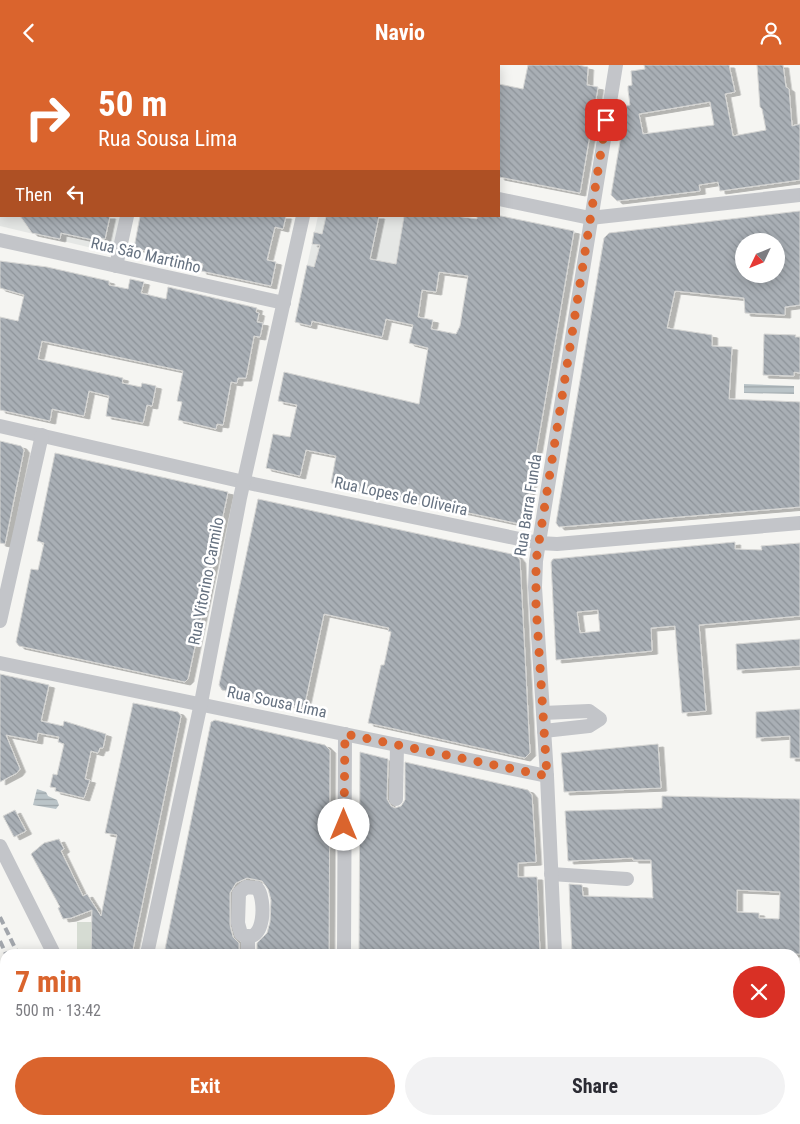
<!DOCTYPE html>
<meta charset="utf-8">
<style>
:root{--surface:#fff;--page:#f2f2f3;--text:#2b2b33;--muted:#7c7c81;--accent:#da642d}
body{margin:0;font-family:"Roboto Condensed",sans-serif;background:var(--page);color:var(--text);height:100vh;display:flex;flex-direction:column;font-size:19px;white-space:nowrap}
*{box-sizing:border-box;margin:0}
p{font-size:16px;color:var(--muted)}
.icon{flex:none;width:28px;height:28px;fill:none;stroke:currentColor;stroke-width:2;stroke-linecap:round;stroke-linejoin:round}
.map{position:relative;flex:1;overflow:hidden}
.drawer{position:absolute;left:0px;top:884px;width:800px;height:176px;display:flex;flex-direction:column;background:var(--surface);border-radius:15px 15px 0 0;box-shadow:0 2px 12px #0003}
.drawer>*{flex:none}
.top-card{position:absolute;left:0px;top:0px;width:500px;height:152px;box-shadow:0 2px 12px #0003;background:#da642d;color:#fff;overflow:hidden}
.needle{width:32px;rotate:227deg}
.controls{position:absolute;left:735px;top:168px;display:grid;gap:10px}
.controls a{display:grid;place-items:center;width:50px;height:50px;border-radius:50%;background:var(--surface);box-shadow:0 2px 12px #0003;font-size:25px}
.pin{position:absolute;display:grid;place-items:center;width:42px;height:42px;color:#fff;margin:-21px;border-radius:10px;box-shadow:0 2px 8px #0006}
.me{position:absolute;width:55px;margin:-28px;rotate:0deg;stroke-linejoin:round;filter:drop-shadow(0 0 4px #0008)}
.turn{display:flex;align-items:center;gap:18px;height:105px;padding:0 15px;font-size:22px}
.turn .icon{width:65px;height:65px;stroke-width:2.5}
.turn b{display:block;font-size:35px;line-height:42px}
.then{display:flex;align-items:center;height:48px;padding:0 15px;background:#0003;gap:10px;font-size:19px}
.round{display:grid;place-items:center;flex:none;width:52px;height:52px;border-radius:26px;background:var(--page)}
.summary{display:flex;align-items:center;justify-content:space-between;height:85px;padding:0 15px}
h1{font-size:30px;font-weight:700;line-height:38px;color:var(--accent)}
.button{display:flex;gap:10px;margin-top:auto;padding:10px 15px}
.button a{flex:1;height:58px;border-radius:30px;background:var(--accent);color:#fff;font-size:20px;font-weight:700;line-height:58px;text-align:center}
.button a+a{background:var(--page);color:var(--text)}
header{display:flex;justify-content:space-between;align-items:center;height:65px;padding:0 15px;background:var(--accent);color:#fff;font-size:22px;font-weight:700}
.map>svg:first-child{display:block}
.built{fill:#e5e7e5}
.green{fill:#d6dcd3}
.water{fill:url(#water-rules)}
.building{fill:url(#building-back-hatch);stroke:#d6d6d4;fill-rule:evenodd;filter:url(#shadow)}
.lines{fill:none;stroke-linecap:round;stroke-linejoin:round}
.minor{stroke:#c3c5c9;stroke-width:14}
.rail{stroke:#a2a6ac;stroke-width:4;stroke-dasharray:8 4;stroke-linecap:butt}
.route{stroke:#da642d;stroke-width:9;stroke-dasharray:0 16.2}
.labels{text-anchor:middle;dominant-baseline:central;stroke-width:5;stroke-linejoin:round;paint-order:stroke}
.street-label{font-size:16px;fill:#667281;stroke:#fff}
</style>
<header><svg class="icon" aria-label="back" viewBox="0 0 24 24"><path d="M15 5l-7 7 7 7"/></svg>Navio<svg class="icon" aria-label="person" viewBox="0 0 24 24"><circle cx="12" cy="8" r="4"/><path d="M4 21q1-7 8-7t8 7"/></svg></header>
<div class="map">
<svg width="800" height="1059" viewBox="0 0 800 1059">
<defs>
<pattern id="water-rules" width="6" height="5" patternUnits="userSpaceOnUse" patternTransform="scale(1.25)"><rect width="6" height="5" fill="#bac4c8"/><path d="M0 2.5h6" fill="none" stroke="#9ba4a8"/></pattern>
<pattern id="building-back-hatch" width="6" height="6" patternUnits="userSpaceOnUse" patternTransform="scale(1.25)"><rect width="6" height="6" fill="#a9afb5"/><path d="M-1 5l2 2M0 0l6 6M5-1l2 2" fill="none" stroke="#8d9399"/></pattern>
<filter id="shadow"><feDropShadow dx="5.5" dy="3" stdDeviation="0" flood-color="#0004"/></filter>
</defs>
<rect width="100%" height="100%" fill="#f5f5f2"/>
<g class="built">
<polygon points="0,0 149,0 1,1 1,151 120,151 113,188 0,161"/>
<polygon points="350,0 475,0 477,1 350,1"/>
<polygon points="318,151 434,151 418,252 305,210"/>
</g>
<polygon class="green" points="77,857 92,857 91,889 77,889"/>
<g class="water">
<polygon points="744,319 794,321 794,329 744,328"/>
<polygon points="37,724 46,727 48,731 57,735 59,740 56,744 33,740"/>
</g>
<g class="building">
<polygon points="528,0 578,0 588,2 587,20 598,22 580,128 499,112 499,19 523,24"/>
<path d="M644,0H729L735,27L725,29L733,71L766,65L762,44L760,42L757,0H783L786,22L789,24L792,61L800,59V115L720,126L718,117L699,120L700,126L617,136L611,130L626,41L630,40L628,25V21L632,20L631,6L645,4ZM710,37L714,60L643,69L639,49Z"/>
<path d="M800,146V240L785,242V250L745,248L744,233L675,226L667,263L712,270V281L732,282L729,334L800,337V442L559,462L556,458L604,173L609,168ZM744,176H776V209H744Z"/>
<polygon points="20,151 110,151 105,174 98,173 98,176 61,168 60,174 32,168"/>
<polygon points="140,151 286,151 283,164 275,162 267,195 276,197 271,221 201,206 203,199 172,192 171,199 158,196 159,189 134,183"/>
<path d="M326,151H379L370,194L396,199L404,151H456L477,154V151H501L574,166L528,436L524,456L520,459L331,418L336,391L306,385L300,411L266,403L273,369L290,372L297,340L278,336L284,307L419,339L428,283L409,278L413,260L386,254L382,272L312,256L311,261L295,257L307,200L314,202L320,180L312,179L314,167L322,169ZM439,207L468,211L460,261L456,269L431,264L433,255L418,252L422,225L436,227Z"/>
<polygon points="0,196 47,202 109,216 109,220 128,224 130,214 144,217 141,228 166,234 168,222 257,243 256,247 259,248 257,257 263,258 260,272 254,271 246,313 238,313 237,318 231,317 223,360 217,359 216,364 178,355 182,337 177,336 183,306 42,276 38,294 123,313 122,318 141,322 142,318 156,321 152,341 147,340 143,358 106,351 109,331 89,326 84,351 52,344 50,356 0,345 0,252 18,256 24,230 0,223"/>
<polygon points="764,269 796,270 795,272 800,272 800,308 794,307 794,311 763,310"/>
<polygon points="0,376 21,381 24,385 5,479 0,478"/>
<polygon points="55,388 228,427 188,614 185,617 19,581 16,577 31,504 38,505 44,478 37,476"/>
<polygon points="258,434 516,490 520,495 530,688 525,693 368,658 381,600 384,600 391,567 388,566 389,563 324,549 304,643 222,625 219,620"/>
<path d="M735,477V484L762,485L761,481L800,478V551L699,560L706,646L682,648L675,561L651,563L652,586L556,595L551,497L553,494ZM598,545L600,566L580,568L577,547Z"/>
<polygon points="800,574 800,601 737,605 736,579"/>
<polygon points="0,609 49,620 41,656 63,661 64,656 106,669 103,683 100,683 98,688 91,686 85,714 90,715 84,733 55,726 56,723 50,722 53,709 57,710 64,679 58,677 59,672 38,668 37,676 6,670 20,704 17,708 0,717"/>
<polygon points="133,638 178,647 181,651 132,889 91,889 92,845 71,853 63,854 58,843 60,842 31,789 44,778 59,774 64,784 61,786 83,831 87,829 101,851 117,770 105,768"/>
<polygon points="800,644 800,693 790,693 790,671 756,673 756,647"/>
<polygon points="215,655 325,680 330,685 329,889 257,889 257,878 267,868 270,857 271,835 268,824 262,816 247,813 236,818 230,828 230,860 233,872 239,878 239,889 164,889 211,657"/>
<polygon points="658,679 661,723 564,727 561,688"/>
<polygon points="360,687 388,694 387,734 391,741 395,743 401,741 405,735 405,697 528,725 532,730 536,797 518,798 518,812 537,812 540,889 359,889"/>
<path d="M662,731L800,734V889H611V886H586V889H572L569,819L582,820L583,831L653,833L651,795H633V793L568,796L565,746L662,743ZM737,825L780,827L779,854L759,853V848L737,847Z"/>
<polygon points="15,745 26,766 14,772 3,751"/>
</g>
<g class="lines">
<g class="minor">
<polyline points="159,1 159,0"/>
<polyline points="335,1 335,0"/>
<polyline points="499,134 590,153 800,130"/>
<polyline points="0,175 284,238"/>
<polyline points="116,201 127,151"/>
<polyline points="0,361 244,417 539,478 557,479 800,458"/>
<polyline points="0,556 42,370"/>
<polyline points="0,598 547,711"/>
<polyline points="543,648 589,646 600,654 589,661 544,666"/>
<polyline points="396,734 397,680"/>
<polyline points="0,781 54,889"/>
<polyline points="551,809 627,814"/>
<path d="M246,822L257,823C266,832 266,883 241,869L238,858L239,828Z"/>
<polyline points="248,871 248,889"/>
<polyline points="147,889 201,638 240,433 303,151"/>
<polyline points="344,889 345,669"/>
<polyline points="555,889 547,711 535,522 536,496 616,0"/>
<polyline points="795,940 800,940"/>
<polyline points="342,1059 342,1055"/>
<polyline points="554,1059 554,1055"/>
</g>
<g class="rail">
<polyline points="0,852 18,889"/>
<polyline points="0,876 6,889"/>
<polyline points="0,918 5,928"/>
<polyline points="0,935 5,945"/>
<polyline points="66,1055 68,1059"/>
<polyline points="86,1055 88,1059"/>
<polyline points="97,1055 99,1059"/>
</g>
</g>
<g class="lines">
<polyline class="route" points="344,760 345,669 547,711 536,539 536,496 606,55"/>
</g>
<g class="labels">
<g class="street-label">
<text transform="translate(146 190) rotate(13)">Rua São Martinho</text>
<text transform="translate(401 431) rotate(12)">Rua Lopes de Oliveira</text>
<text transform="translate(528 440) rotate(-81)">Rua Barra Funda</text>
<text transform="translate(206 516) rotate(-79)">Rua Vitorino Carmilo</text>
<text transform="translate(277 637) rotate(12)">Rua Sousa Lima</text>
</g>
</g>
</svg>
<div class="controls">
<a><svg class="needle" viewBox="-14 -14 28 28"><path d="M0-13l5 13h-10z" fill="#e53935"/><path d="M0 13l5-13h-10z" fill="#7c7c81"/></svg></a>
</div>
<div class="pin" style="left:606px;top:55px;background:#d93025"><svg class="icon" aria-label="arrive" viewBox="0 0 24 24"><path d="M6 21V4h12l-3 4 3 4H6"/></svg></div>
<svg class="me" style="left:344px;top:760px" viewBox="-20 -20 40 40"><circle r="19" fill="#fff"/><path d="M0-13L10 11 0 6-10 11z" fill="#da642d"/></svg>
<div class="top-card">
<div class="turn"><svg class="icon" aria-label="right" viewBox="0 0 24 24"><path d="M7 20v-9h11M14 6l5 5-5 5"/></svg><div><b>50 m</b>Rua Sousa Lima</div></div>
<div class="then">Then<svg class="icon" aria-label="left" viewBox="0 0 24 24"><path d="M17 20v-9H6M10 6l-5 5 5 5"/></svg></div>
</div>
<section class="drawer">
<div class="summary"><div><h1>7 min</h1><p>500 m · 13:42</p></div><a class="round" style="background:#d93025;color:#fff"><svg class="icon" aria-label="close" viewBox="0 0 24 24"><path d="M6 6l12 12M18 6L6 18"/></svg></a></div>
<div class="button"><a>Exit</a><a>Share</a></div>
</section>
</div>
